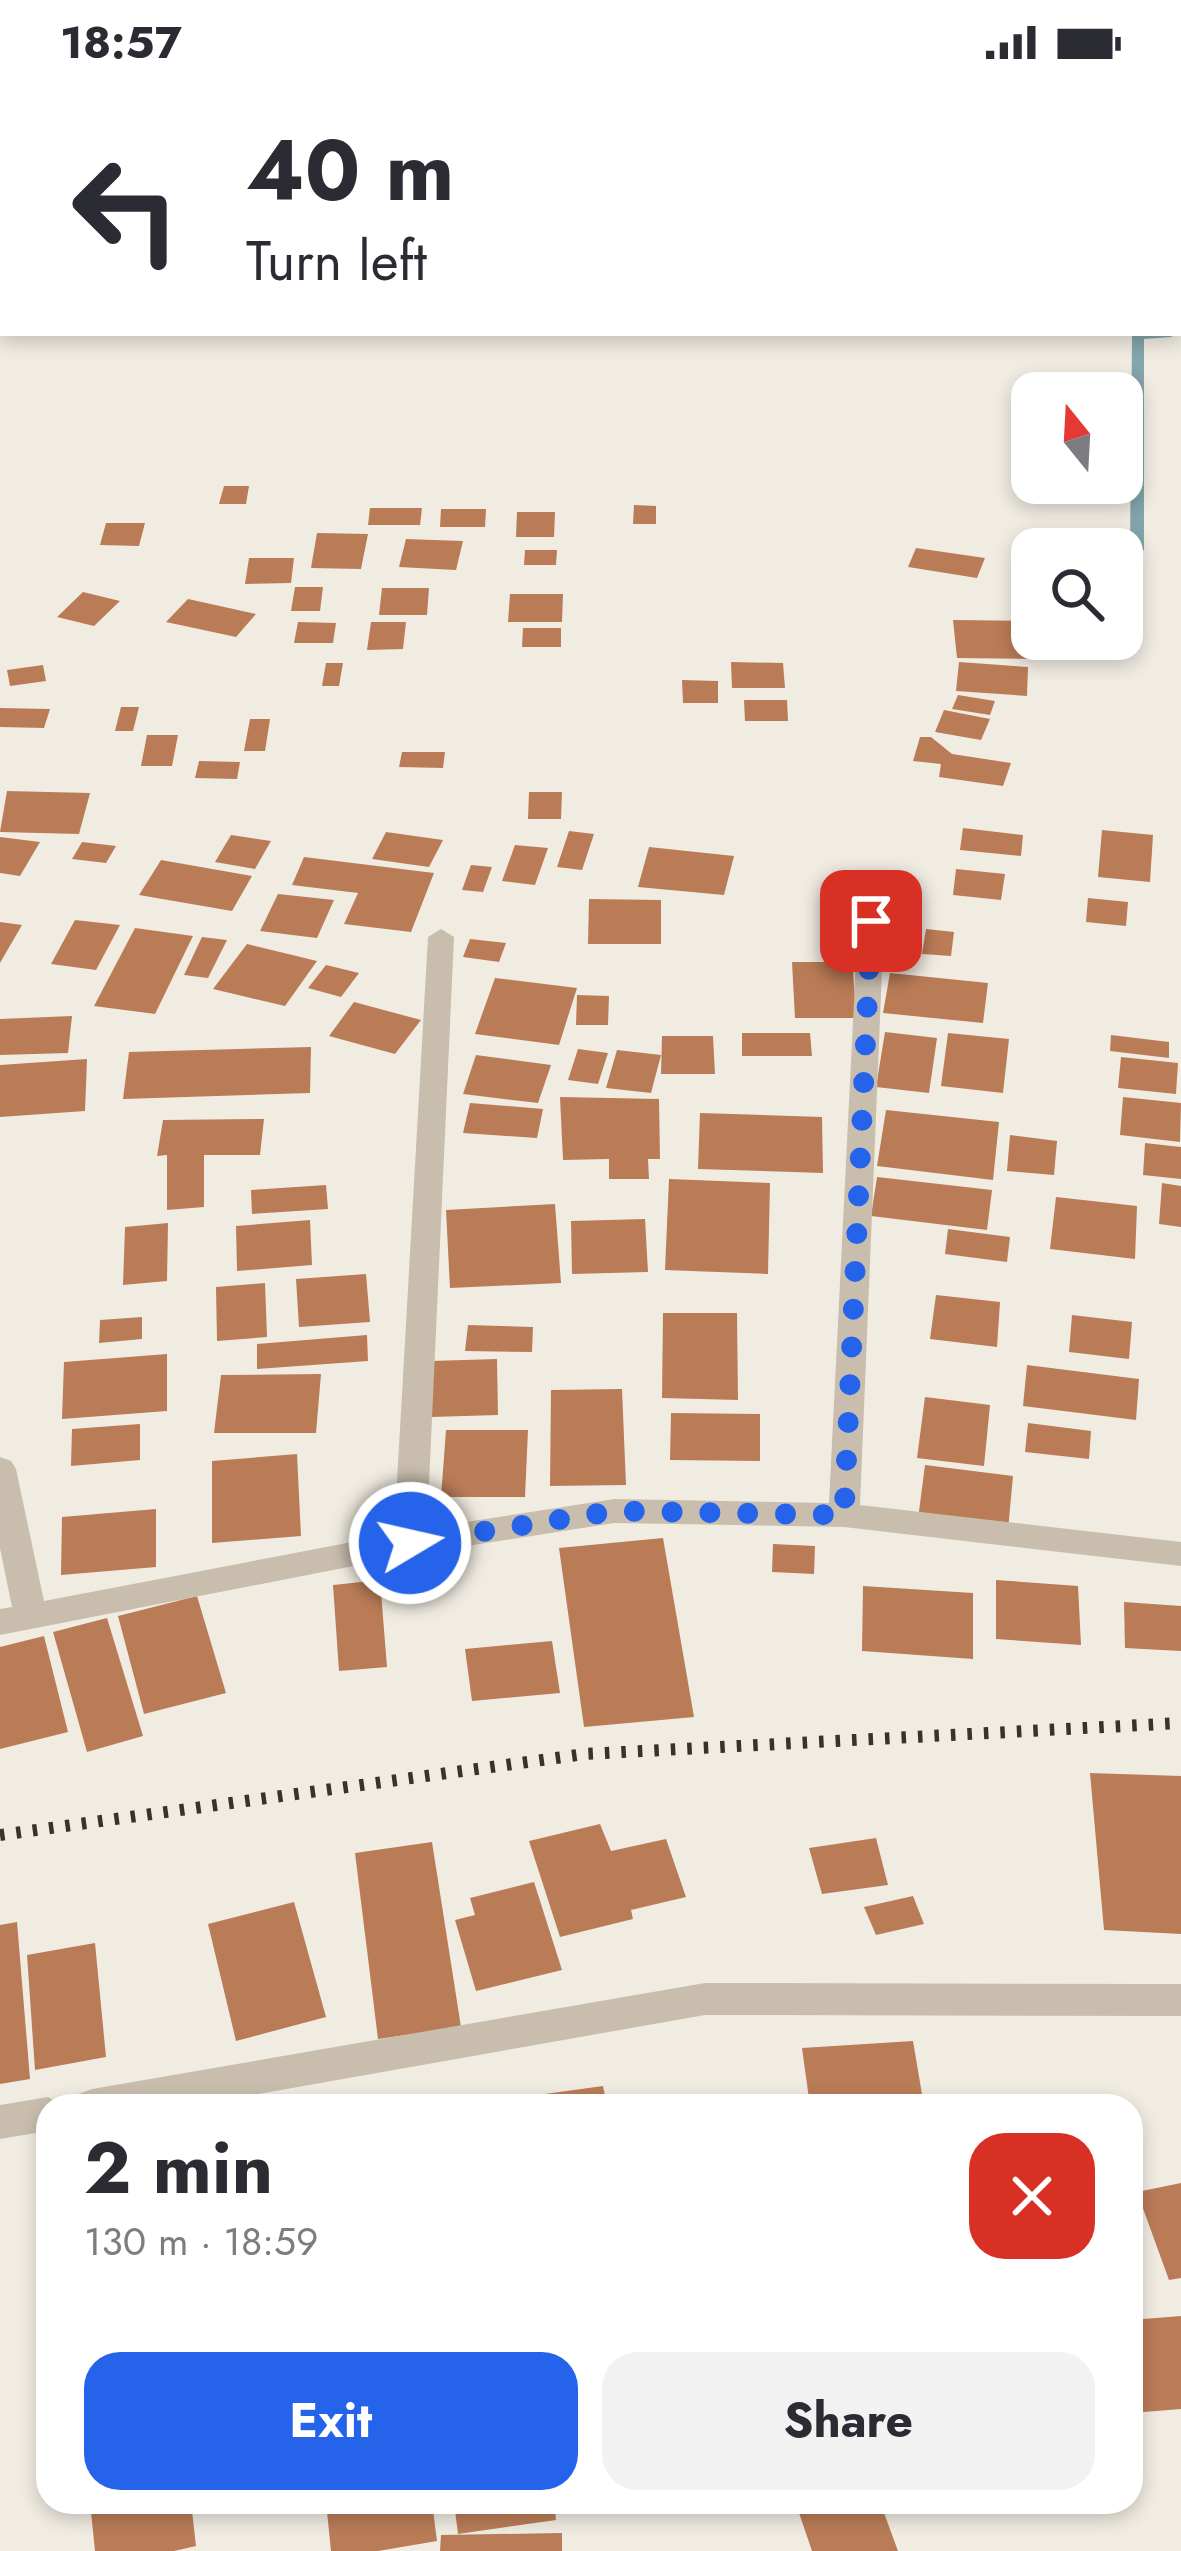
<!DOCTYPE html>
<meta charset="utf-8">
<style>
:root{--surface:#fff;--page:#f2f2f3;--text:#2b2b33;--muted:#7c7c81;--accent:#2563eb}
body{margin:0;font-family:Jost,sans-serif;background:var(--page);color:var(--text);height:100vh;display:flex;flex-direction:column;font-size:45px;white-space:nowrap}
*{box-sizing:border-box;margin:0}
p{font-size:39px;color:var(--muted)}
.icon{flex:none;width:66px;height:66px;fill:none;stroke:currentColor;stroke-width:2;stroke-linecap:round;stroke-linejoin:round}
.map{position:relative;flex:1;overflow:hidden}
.details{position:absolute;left:36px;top:2010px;width:1107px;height:420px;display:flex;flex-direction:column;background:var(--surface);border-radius:36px;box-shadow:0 6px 18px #0003}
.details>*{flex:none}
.hud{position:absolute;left:0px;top:0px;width:1182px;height:252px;box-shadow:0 6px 18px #0003;background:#fff;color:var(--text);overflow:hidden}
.needle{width:78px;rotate:342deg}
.controls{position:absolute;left:1011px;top:288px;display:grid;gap:24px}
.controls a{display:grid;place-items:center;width:132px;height:132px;border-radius:24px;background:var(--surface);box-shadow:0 6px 18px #0003;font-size:60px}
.pin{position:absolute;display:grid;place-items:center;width:102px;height:102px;color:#fff;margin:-51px;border-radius:24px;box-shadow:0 6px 18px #0006}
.me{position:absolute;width:132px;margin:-66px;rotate:81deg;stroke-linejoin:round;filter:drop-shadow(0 0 9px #0008)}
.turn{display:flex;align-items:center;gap:42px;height:252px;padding:0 48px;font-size:54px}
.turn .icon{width:156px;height:156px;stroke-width:2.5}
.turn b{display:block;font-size:84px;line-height:102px}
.round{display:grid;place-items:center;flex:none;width:126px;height:126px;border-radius:36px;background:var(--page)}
.head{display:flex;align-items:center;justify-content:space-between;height:204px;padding:0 48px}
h1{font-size:72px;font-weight:700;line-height:90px}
.action{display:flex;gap:24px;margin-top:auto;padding:24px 48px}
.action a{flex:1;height:138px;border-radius:36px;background:var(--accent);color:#fff;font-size:48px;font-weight:700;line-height:138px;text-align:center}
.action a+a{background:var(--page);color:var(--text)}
.status{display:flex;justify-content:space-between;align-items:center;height:84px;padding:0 60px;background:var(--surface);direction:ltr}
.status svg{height:33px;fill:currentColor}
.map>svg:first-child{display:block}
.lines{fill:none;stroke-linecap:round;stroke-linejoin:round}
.stream{fill:#83a5ac;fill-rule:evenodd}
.building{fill:#ba7c57}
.street{fill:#c9beae;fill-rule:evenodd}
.rail{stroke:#38312c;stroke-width:12;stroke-dasharray:4.5 12;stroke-linecap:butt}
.route{stroke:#2563eb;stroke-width:21;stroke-dasharray:0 37.8}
</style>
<div class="status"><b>18:57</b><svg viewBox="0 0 49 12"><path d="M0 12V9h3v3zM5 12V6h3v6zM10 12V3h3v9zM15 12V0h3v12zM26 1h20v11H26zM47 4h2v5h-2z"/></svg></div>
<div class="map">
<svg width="1181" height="2467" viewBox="0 0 1181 2467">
<rect width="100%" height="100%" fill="#f1ece2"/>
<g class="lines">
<polygon class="stream" points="1177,249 1171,253 1144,255 1144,466 1137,470 1130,466 1132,252 1136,249"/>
</g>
<g class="building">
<polygon points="224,402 249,402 246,420 219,420"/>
<polygon points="634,421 656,422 656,440 633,440"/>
<polygon points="370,424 422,424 420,441 368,441"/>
<polygon points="441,425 486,425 485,443 440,443"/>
<polygon points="517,428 555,428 554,453 516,453"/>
<polygon points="106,439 145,439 139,462 100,461"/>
<polygon points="317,449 368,450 361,485 311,484"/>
<polygon points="406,455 463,457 456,486 399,483"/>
<polygon points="916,464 985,474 977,494 908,483"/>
<polygon points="525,466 557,466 556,481 524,481"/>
<polygon points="249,474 294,474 291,499 245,500"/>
<polygon points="295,503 323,503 320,527 291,527"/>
<polygon points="382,504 429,504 427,531 379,531"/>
<polygon points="83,508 120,517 94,542 57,533"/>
<polygon points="510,510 563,510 562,538 508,538"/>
<polygon points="188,515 256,530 236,553 166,538"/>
<polygon points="953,536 1032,537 1032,555 1045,555 1048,575 957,574"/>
<polygon points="298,538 336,539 333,559 294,559"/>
<polygon points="371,538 406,538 403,565 367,566"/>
<polygon points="523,544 561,544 561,563 522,563"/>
<polygon points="731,578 783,579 785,604 732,604"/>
<polygon points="959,578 1028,583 1027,612 956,607"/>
<polygon points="326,579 343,579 339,602 322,602"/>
<polygon points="43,581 46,597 10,602 7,586"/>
<polygon points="682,596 718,597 718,619 683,619"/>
<polygon points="958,611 995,617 990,631 952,625"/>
<polygon points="744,616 787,616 788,637 745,637"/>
<polygon points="121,623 139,623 133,647 115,647"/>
<polygon points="0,624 50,625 44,644 0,643"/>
<polygon points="944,626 990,635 981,656 935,648"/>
<polygon points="250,635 270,635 265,667 244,667"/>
<polygon points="147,651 178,651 172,682 141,682"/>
<polygon points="920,653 931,653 952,670 1011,679 1003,702 939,693 941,680 913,677"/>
<polygon points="402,668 445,668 443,684 399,683"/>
<polygon points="199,677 240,678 237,695 195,694"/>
<polygon points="7,707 90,709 79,750 0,748"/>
<polygon points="529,708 562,708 561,735 528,735"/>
<polygon points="963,744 1023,751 1021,772 960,766"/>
<polygon points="1102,746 1153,751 1150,798 1098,793"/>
<polygon points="569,747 594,750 582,786 557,783"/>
<polygon points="386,748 443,756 429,783 372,775"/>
<polygon points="231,751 271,757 255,785 215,778"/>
<polygon points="0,753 40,758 20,792 0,789"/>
<polygon points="82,758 116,762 106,779 72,775"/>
<polygon points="515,761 548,764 535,801 502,797"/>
<polygon points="649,763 734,772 724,811 638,803"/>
<polygon points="304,773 434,789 411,848 344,840 358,809 292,801"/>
<polygon points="161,776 252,792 232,827 139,811"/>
<polygon points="471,781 492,783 483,808 462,806"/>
<polygon points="956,785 1005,790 1001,816 953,811"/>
<polygon points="278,810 334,816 317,854 260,847"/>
<polygon points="1088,814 1128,818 1126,842 1086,838"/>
<polygon points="589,815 661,816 661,860 588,860"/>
<polygon points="75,836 120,841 96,886 51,880"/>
<polygon points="0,838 22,841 0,879"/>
<polygon points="135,844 193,852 155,930 94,922"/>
<polygon points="926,845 954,848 951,872 922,870"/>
<polygon points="202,853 227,856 208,894 184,891"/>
<polygon points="470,855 506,859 499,878 463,873"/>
<polygon points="247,860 317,877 285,922 213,905"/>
<polygon points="792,878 852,878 857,934 795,934"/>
<polygon points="326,881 359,889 341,913 308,904"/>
<polygon points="890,889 988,899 983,939 883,929"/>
<polygon points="495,894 577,904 559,961 475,950"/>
<polygon points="577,911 609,912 608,941 576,941"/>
<polygon points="354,918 421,936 395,970 329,952"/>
<polygon points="72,932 68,969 0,971 0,935"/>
<polygon points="885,948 937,954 929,1009 876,1003"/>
<polygon points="742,949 810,949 812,972 742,972"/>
<polygon points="948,949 1009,955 1003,1009 941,1002"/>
<polygon points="1111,951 1169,958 1169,974 1110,967"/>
<polygon points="662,952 713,952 715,990 661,990"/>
<polygon points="311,963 310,1009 123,1015 129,968"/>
<polygon points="578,965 608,969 598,1000 568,996"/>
<polygon points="617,966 661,971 651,1009 606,1004"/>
<polygon points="476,971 551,981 538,1019 463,1010"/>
<polygon points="1121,973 1178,979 1176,1010 1118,1004"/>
<polygon points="87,975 85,1027 0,1033 0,981"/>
<polygon points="560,1013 659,1015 660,1075 648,1075 649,1095 609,1095 609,1075 563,1076"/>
<polygon points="1123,1013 1181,1019 1180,1058 1120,1051"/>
<polygon points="470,1019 543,1025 537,1054 463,1049"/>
<polygon points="886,1026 999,1038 993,1096 877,1082"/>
<polygon points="700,1029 822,1033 823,1089 698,1085"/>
<polygon points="264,1035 260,1071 204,1071 204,1123 167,1126 167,1071 157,1072 163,1036"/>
<polygon points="1010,1051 1057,1057 1054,1091 1007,1087"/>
<polygon points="1145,1059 1181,1063 1181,1095 1143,1091"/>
<polygon points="877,1093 992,1106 987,1146 871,1132"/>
<polygon points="669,1095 770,1099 768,1190 665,1186"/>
<polygon points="1162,1099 1181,1102 1181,1143 1159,1140"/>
<polygon points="326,1101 328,1125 252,1130 251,1106"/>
<polygon points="1056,1113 1137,1122 1135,1175 1050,1165"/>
<polygon points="555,1120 561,1199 450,1204 446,1126"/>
<polygon points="645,1135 648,1188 572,1190 571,1137"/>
<polygon points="310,1136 312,1181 237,1187 236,1142"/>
<polygon points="168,1139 167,1197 123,1201 125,1143"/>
<polygon points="948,1145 1010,1153 1007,1178 945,1170"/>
<polygon points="366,1190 370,1238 299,1243 296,1195"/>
<polygon points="265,1199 267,1253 217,1257 216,1203"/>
<polygon points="936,1211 1000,1218 997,1263 930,1255"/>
<polygon points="663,1229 737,1229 738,1316 662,1314"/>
<polygon points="1072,1231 1132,1238 1129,1275 1069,1268"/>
<polygon points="142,1233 142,1255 99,1259 100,1236"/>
<polygon points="468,1241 533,1243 532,1268 465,1267"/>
<polygon points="367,1251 368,1277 257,1285 257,1260"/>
<polygon points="167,1270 167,1327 62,1335 64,1278"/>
<polygon points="497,1275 498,1331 431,1333 431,1277"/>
<polygon points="1027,1281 1139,1295 1136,1336 1023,1322"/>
<polygon points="321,1290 316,1349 214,1349 221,1291"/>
<polygon points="622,1305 626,1401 550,1402 551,1306"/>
<polygon points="925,1313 990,1321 984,1382 917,1374"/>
<polygon points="671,1329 760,1330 760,1377 670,1376"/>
<polygon points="1028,1339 1091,1347 1089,1375 1025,1368"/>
<polygon points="140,1340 140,1376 71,1382 72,1345"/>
<polygon points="446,1346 528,1346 525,1413 441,1413"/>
<polygon points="297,1370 301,1452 212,1459 212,1377"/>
<polygon points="925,1381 1013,1392 1008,1446 918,1435"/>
<polygon points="156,1425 156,1483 61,1491 62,1433"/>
<polygon points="663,1454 694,1633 584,1643 559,1464"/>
<polygon points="773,1460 815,1462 814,1490 772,1488"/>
<polygon points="441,1479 443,1509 404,1513 400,1483"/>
<polygon points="380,1496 387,1583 339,1587 333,1501"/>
<polygon points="996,1496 1078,1502 1081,1561 996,1555"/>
<polygon points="863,1502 973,1509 973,1575 862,1567"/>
<polygon points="197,1512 226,1609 144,1630 118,1532"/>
<polygon points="1124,1518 1181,1522 1181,1567 1125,1564"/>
<polygon points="107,1534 143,1652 87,1668 53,1548"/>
<polygon points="44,1552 68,1648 0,1665 0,1563"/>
<polygon points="552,1557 560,1609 472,1617 465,1565"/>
<polygon points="1090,1689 1181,1692 1181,1850 1104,1846"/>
<polygon points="600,1740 611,1767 666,1755 686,1813 631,1826 633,1835 560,1853 529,1757"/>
<polygon points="876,1754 888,1801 822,1810 809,1764"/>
<polygon points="432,1758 461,1943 378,1955 355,1769"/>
<polygon points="534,1798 562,1886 476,1907 455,1836 475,1831 470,1814"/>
<polygon points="913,1812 924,1840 876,1851 864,1823"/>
<polygon points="294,1818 326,1933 236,1957 208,1840"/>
<polygon points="17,1838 30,1995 0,2000 0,1841"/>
<polygon points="95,1859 106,1973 35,1986 27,1871"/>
<polygon points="913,1957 924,2022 810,2022 802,1964"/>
<polygon points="603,2002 607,2022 525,2022 523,2013"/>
<polygon points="1181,2099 1181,2194 1169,2196 1137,2108"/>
<polygon points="1181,2232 1181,2325 1131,2329 1131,2236"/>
<polygon points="90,2418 191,2418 196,2462 174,2467 95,2467"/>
<polygon points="326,2418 432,2418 437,2457 378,2467 331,2467"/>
<polygon points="454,2418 554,2418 556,2436 458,2450"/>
<polygon points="804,2418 880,2418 898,2467 812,2467 796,2420"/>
<polygon points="562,2449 562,2467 440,2467 441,2451"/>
</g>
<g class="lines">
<g class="street">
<polygon points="871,829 884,837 860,1421 1181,1458 1181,1482 844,1443 614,1439 410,1471 0,1551 0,1525 12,1523 0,1464 0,1373 11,1377 16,1385 44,1517 394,1450 428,853 441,845 454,853 427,1444 614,1415 829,1419 858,837"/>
<polygon points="705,1899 1181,1900 1181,1932 705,1931 190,2022 73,2022 78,2010 92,2005"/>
<polygon points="48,2013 64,2022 48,2022 48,2047 0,2055 0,2021"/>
</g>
<polyline class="rail" points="0,1751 585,1670 1181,1639"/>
</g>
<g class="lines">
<polyline class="route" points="410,1459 614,1427 844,1431 871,837"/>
</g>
</svg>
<div class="controls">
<a><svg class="needle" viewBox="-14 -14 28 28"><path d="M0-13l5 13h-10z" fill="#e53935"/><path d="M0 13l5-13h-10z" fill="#7c7c81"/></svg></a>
<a><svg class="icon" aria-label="search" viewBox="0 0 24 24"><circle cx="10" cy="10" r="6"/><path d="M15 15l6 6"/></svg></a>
</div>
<div class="pin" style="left:871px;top:837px;background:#d93025"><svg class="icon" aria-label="arrive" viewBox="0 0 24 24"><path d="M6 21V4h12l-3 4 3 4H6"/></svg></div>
<svg class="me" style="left:410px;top:1459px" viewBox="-20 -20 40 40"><circle r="17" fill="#2563eb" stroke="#fff" stroke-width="3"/><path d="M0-11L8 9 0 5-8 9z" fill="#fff"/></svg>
<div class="hud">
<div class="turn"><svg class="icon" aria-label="left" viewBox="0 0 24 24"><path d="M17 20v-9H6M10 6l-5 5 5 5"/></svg><div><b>40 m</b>Turn left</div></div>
</div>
<section class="details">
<div class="head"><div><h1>2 min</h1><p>130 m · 18:59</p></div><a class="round" style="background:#d93025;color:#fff"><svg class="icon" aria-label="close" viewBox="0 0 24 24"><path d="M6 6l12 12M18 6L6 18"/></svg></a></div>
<div class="action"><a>Exit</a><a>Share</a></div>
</section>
</div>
